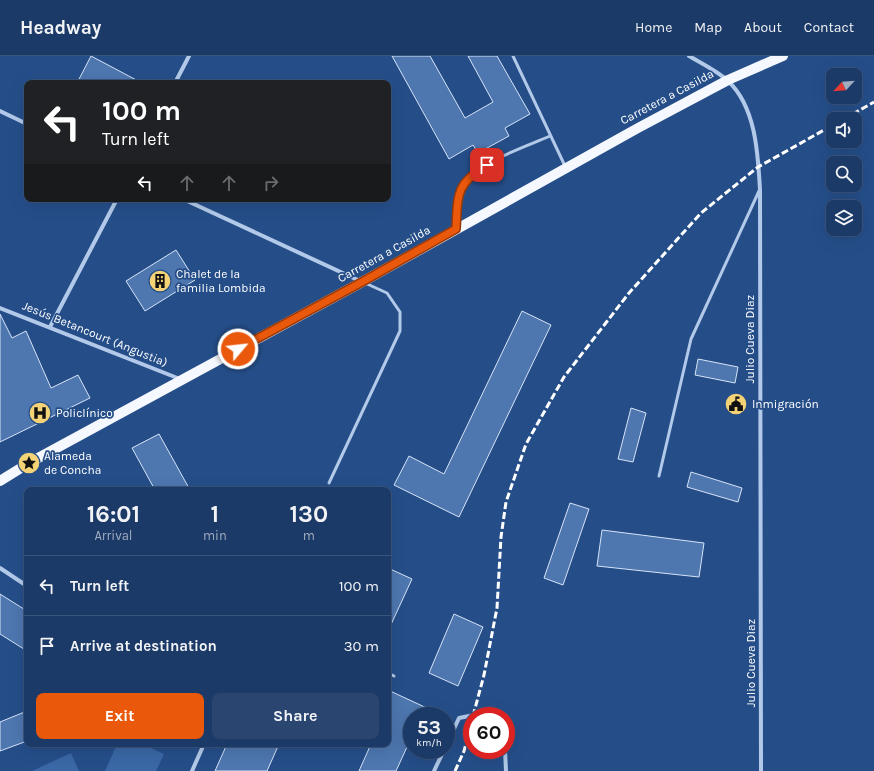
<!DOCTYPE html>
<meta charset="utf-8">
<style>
:root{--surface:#1c3a67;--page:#294570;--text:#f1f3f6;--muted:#a0adc0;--line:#3a547b;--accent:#ea580c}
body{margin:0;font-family:Karla,sans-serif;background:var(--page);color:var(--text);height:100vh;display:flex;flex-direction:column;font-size:15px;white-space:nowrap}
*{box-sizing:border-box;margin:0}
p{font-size:13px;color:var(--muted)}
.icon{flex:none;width:22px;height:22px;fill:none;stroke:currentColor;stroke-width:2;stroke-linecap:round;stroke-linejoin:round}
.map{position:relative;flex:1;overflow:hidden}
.panel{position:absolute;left:24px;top:431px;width:367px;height:260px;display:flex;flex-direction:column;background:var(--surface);border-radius:8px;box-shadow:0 4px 16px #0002,0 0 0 1px var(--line)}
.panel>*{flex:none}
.top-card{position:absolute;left:24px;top:24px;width:367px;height:122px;border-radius:8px;box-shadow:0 4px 16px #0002,0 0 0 1px var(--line);background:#202124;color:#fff;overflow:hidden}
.needle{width:26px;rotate:244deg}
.fabs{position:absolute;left:826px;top:12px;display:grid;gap:8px}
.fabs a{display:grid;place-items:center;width:36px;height:36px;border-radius:8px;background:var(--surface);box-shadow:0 4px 16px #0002,0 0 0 1px var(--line);font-size:20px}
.speed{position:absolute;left:403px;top:651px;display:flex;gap:8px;font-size:20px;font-weight:700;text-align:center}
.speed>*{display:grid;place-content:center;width:52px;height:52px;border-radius:50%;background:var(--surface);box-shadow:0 4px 16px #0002,0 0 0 1px var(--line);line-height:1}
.speed small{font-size:10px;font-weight:400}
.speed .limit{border:6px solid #d22;background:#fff;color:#111}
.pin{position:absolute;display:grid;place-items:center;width:34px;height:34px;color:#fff;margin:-17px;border-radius:8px;box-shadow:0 2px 6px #0006}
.me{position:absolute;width:44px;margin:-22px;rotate:62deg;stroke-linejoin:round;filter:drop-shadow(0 0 3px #0008)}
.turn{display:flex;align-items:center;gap:14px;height:84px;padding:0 12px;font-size:18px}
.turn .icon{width:52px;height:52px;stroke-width:2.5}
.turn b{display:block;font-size:28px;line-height:34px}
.lanes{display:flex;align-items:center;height:38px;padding:0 12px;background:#0003;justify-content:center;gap:20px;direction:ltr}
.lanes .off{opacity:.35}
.eta{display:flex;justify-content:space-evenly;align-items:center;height:68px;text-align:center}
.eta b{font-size:24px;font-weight:700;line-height:28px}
.button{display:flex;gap:8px;margin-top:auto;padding:8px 12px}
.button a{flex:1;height:46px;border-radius:8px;background:var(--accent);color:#fff;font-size:16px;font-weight:700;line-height:46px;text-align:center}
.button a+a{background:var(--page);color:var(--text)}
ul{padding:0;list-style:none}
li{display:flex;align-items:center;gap:12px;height:60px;padding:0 12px;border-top:1px solid var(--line)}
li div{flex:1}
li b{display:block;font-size:15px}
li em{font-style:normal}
header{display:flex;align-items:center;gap:24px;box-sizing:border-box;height:56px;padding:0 20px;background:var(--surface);border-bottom:1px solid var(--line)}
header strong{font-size:19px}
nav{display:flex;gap:22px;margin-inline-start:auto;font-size:14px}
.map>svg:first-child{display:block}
.green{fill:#3a67a5}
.building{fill:#4e77b0;stroke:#d6e4f7}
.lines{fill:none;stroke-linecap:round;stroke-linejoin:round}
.lane{stroke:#b2c9e9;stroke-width:3}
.street{stroke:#b2c9e9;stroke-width:4}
.primary{stroke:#f5f8fe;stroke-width:10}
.rail{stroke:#fff;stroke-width:3;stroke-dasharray:7 3;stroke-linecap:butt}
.route-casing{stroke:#983908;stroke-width:10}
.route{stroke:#ea580c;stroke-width:7}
.labels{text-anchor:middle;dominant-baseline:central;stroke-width:3.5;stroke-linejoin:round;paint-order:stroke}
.street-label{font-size:12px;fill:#fff;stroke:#254e89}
.poi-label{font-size:12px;fill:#fff;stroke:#254e89;text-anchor:start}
</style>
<header>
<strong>Headway</strong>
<nav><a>Home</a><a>Map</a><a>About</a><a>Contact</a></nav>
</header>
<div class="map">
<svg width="874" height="715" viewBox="0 0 874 715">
<rect width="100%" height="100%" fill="#254e89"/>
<g class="green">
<polygon points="117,688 142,688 164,698 156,715 105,715"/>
<polygon points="71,697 79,715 32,715"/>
</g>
<g class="building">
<polygon points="91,0 142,27 77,27"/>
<polygon points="392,0 430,0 465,62 493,46 468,0 497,0 530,58 505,72 509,80 478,97 473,89 449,103"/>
<polygon points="176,194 195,224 145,255 126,225"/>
<polygon points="522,255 551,269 459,461 394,429 409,400 444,418"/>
<polygon points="0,258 12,282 26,275 51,332 78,319 90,342 0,386"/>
<polygon points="698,303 738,311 735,327 695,319"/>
<polygon points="631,352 646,357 633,406 618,403"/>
<polygon points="159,378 190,434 155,434 132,392"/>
<polygon points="691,416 742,432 738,446 687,431"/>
<polygon points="570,447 589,453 563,529 544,522"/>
<polygon points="602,474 704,487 699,521 597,510"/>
<polygon points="388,512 412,523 388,575"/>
<polygon points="0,538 27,555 27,595 0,578"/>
<polygon points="454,558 483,571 458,630 429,617"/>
<polygon points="388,634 444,660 412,660 412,680 396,715 359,715 371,688 388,688"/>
<polygon points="27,655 27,685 0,695 0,666"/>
<polygon points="227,688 279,688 267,715 215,715"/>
</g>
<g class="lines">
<g class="lane">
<polyline points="513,0 565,110"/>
<path d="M456,171C456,161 455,147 459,137C470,108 523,92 550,80"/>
<polyline points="659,420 691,283 759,135"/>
<polyline points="329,427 400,275 400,256 387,237 365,227"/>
<polyline points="388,617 394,620"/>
</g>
<g class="street">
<path d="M689,0C701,7 719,16 728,25C756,51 758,98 760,134L761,715"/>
<polyline points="175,27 189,0"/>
<polyline points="0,55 27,68"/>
<polyline points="183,143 360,225"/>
<polyline points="0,252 180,323"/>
<polyline points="50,271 117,143"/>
<polyline points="0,512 27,530"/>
<polyline points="446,690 459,662 474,659 477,660"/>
<polyline points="505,694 506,715"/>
<polyline points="192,715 204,688"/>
<polyline points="434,715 444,694"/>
</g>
<polyline class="primary" points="0,425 29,407 362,226 638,72 728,24 783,0"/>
<g class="rail">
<polyline points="844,63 874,46"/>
<polyline points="473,660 484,619 497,552 501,481 506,446 526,388 564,321 629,237 701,157 758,111 833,69"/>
<polyline points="455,715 464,695 472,665"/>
</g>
</g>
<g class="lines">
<g class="route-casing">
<path id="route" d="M238,293L362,226L456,173C458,139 455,128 487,109"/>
</g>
<use href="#route" class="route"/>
</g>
<defs>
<g id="building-disc" transform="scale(1.15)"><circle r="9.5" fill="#f3d376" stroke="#254e89"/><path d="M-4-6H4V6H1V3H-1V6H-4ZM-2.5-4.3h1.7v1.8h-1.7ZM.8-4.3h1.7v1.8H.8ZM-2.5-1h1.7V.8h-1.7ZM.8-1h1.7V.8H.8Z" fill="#111"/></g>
<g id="civic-disc" transform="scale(1.15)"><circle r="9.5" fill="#f3d376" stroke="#254e89"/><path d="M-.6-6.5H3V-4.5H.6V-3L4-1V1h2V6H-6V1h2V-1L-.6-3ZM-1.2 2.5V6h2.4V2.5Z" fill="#111"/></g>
<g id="hospital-disc" transform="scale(1.15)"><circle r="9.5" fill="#f3d376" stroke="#254e89"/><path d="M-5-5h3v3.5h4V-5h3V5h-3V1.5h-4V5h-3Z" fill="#111"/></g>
<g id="sight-disc" transform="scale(1.15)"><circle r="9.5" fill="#f3d376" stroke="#254e89"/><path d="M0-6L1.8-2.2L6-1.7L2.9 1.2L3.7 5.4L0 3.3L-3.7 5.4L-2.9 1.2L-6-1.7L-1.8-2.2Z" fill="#111"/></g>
</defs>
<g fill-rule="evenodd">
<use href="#building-disc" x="160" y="225"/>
<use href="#civic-disc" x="736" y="348"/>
<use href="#hospital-disc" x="40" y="357"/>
<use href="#sight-disc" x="29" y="407"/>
</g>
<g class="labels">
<g class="street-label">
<text transform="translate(667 41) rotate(-28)">Carretera a Casilda</text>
<text transform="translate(384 198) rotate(-29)">Carretera a Casilda</text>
<text transform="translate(95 278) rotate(22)">Jesús Betancourt (Angustia)</text>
<text transform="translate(750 283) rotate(-90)">Julio Cueva Diaz</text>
<text transform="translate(751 607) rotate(-90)">Julio Cueva Diaz</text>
</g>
<g class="poi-label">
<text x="176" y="218">Chalet de la<tspan x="176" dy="14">familia Lombida</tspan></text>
<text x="752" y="348">Inmigración</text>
<text x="56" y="357">Policlínico</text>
<text x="44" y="400">Alameda<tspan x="44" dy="14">de Concha</tspan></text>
</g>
</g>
</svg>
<div class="fabs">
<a><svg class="needle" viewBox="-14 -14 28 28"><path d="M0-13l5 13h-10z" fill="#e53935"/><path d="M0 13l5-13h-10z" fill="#a0adc0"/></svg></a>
<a><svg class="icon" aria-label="sound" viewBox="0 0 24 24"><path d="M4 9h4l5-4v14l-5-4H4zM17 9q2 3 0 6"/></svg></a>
<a><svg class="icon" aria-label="search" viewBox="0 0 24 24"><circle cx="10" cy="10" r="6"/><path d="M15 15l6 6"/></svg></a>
<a><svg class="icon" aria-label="layers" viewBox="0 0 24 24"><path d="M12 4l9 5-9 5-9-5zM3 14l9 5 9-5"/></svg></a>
</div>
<div class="speed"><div>53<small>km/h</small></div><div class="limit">60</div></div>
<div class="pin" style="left:487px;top:109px;background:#d93025"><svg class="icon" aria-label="arrive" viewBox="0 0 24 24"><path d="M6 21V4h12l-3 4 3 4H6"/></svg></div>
<svg class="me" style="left:238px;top:293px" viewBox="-20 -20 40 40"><circle r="17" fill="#ea580c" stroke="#fff" stroke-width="3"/><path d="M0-11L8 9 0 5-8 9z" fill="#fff"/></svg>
<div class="top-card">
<div class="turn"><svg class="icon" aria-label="left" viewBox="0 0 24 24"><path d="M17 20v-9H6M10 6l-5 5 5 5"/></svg><div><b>100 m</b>Turn left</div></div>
<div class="lanes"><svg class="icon" aria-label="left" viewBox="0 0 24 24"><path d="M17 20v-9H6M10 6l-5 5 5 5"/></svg><svg class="icon off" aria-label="ahead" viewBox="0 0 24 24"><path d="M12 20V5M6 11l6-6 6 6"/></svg><svg class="icon off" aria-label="ahead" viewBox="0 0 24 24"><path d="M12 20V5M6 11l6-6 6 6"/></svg><svg class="icon off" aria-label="right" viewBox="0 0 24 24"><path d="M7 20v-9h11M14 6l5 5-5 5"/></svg></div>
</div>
<section class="panel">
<div class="eta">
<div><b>16:01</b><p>Arrival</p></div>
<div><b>1</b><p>min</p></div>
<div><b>130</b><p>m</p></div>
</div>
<ul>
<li><svg class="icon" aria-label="left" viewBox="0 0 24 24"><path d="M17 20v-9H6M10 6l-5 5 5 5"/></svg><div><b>Turn left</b></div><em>100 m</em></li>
<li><svg class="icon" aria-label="arrive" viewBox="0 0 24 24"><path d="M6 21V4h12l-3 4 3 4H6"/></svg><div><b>Arrive at destination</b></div><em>30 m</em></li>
</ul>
<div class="button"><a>Exit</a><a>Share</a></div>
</section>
</div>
